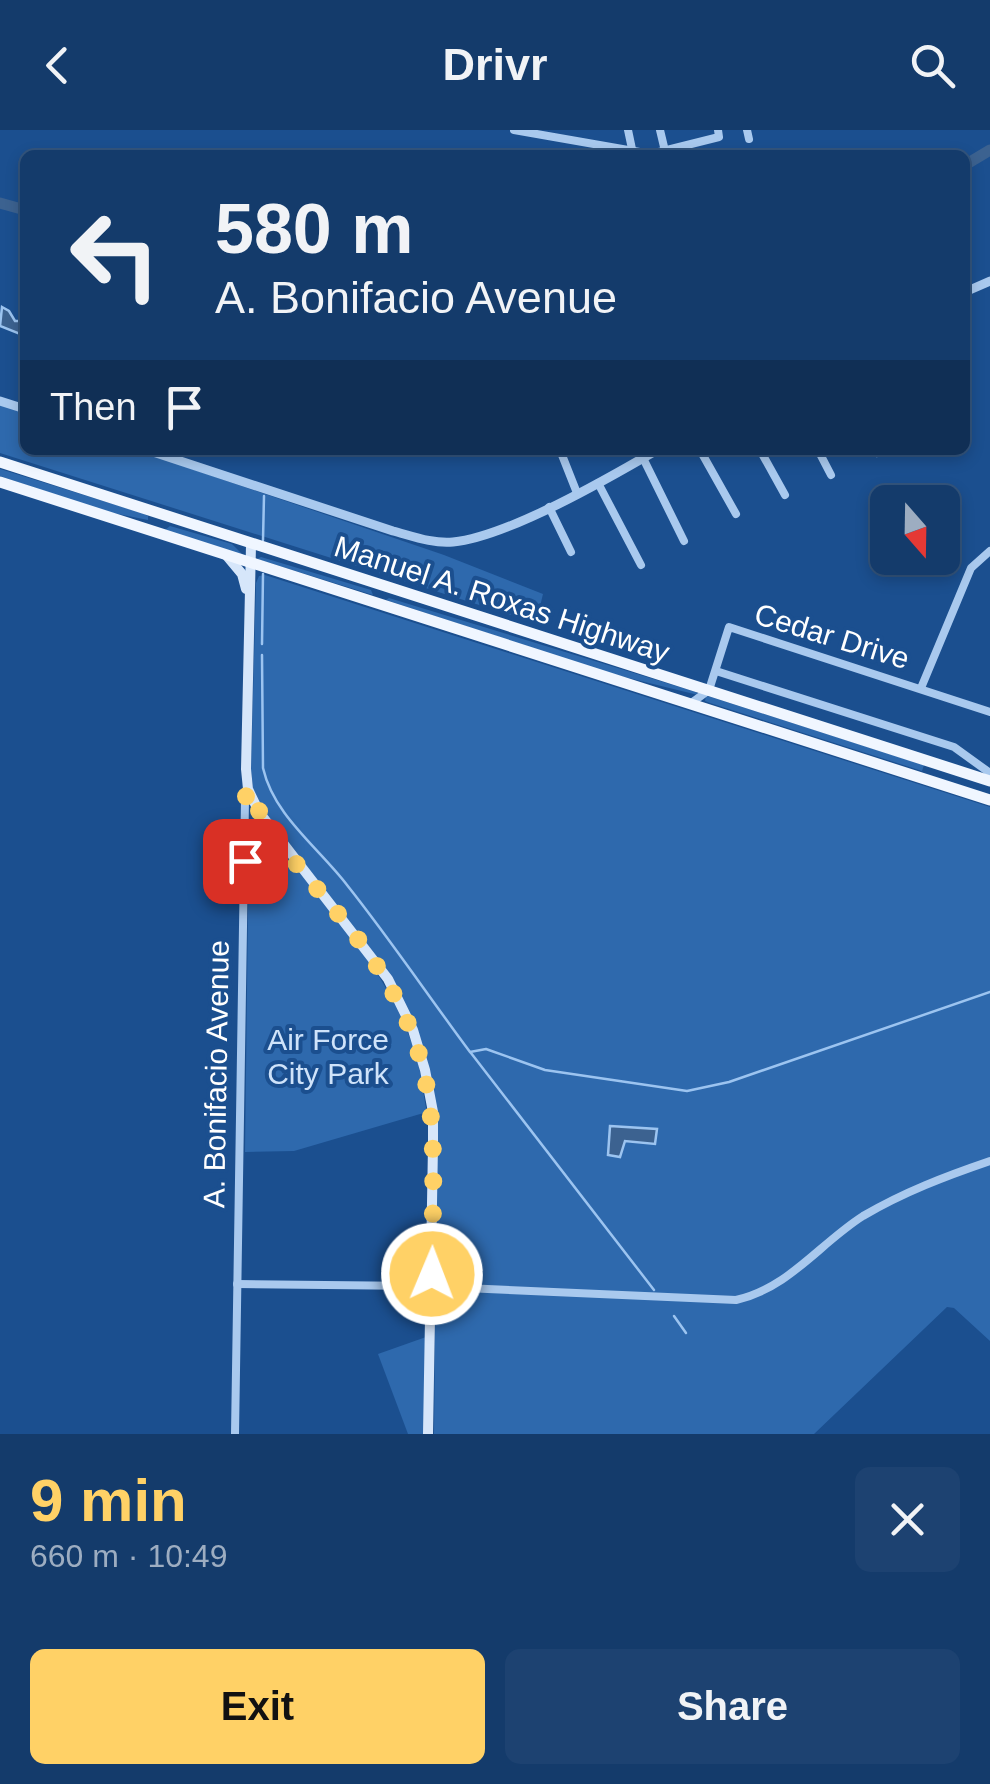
<!DOCTYPE html>
<meta charset="utf-8">
<style>
:root{--surface:#143b6b;--page:#1d4271;--text:#f1f3f6;--muted:#9dadc1;--line:#33557e;--accent:#ffd166}
body{margin:0;font-family:Arial,sans-serif;background:var(--page);color:var(--text);height:100vh;display:flex;flex-direction:column;font-size:38px;white-space:nowrap}
*{box-sizing:border-box;margin:0}
p{font-size:32px;color:var(--muted)}
.icon{flex:none;width:55px;height:55px;fill:none;stroke:currentColor;stroke-width:2;stroke-linecap:round;stroke-linejoin:round}
.map{position:relative;height:1304px;overflow:hidden}
.details{display:flex;flex-direction:column;background:var(--surface);flex:1}
.details>*{flex:none}
.banner{position:absolute;left:20px;top:20px;width:950px;height:305px;border-radius:15px;box-shadow:0 5px 15px #0003,0 0 0 2px var(--line);background:#143b6b;color:var(--text);overflow:hidden}
.needle{width:65px;rotate:160deg}
.buttons{position:absolute;left:870px;top:355px;display:grid;gap:20px}
.buttons a{display:grid;place-items:center;width:90px;height:90px;border-radius:15px;background:var(--surface);box-shadow:0 5px 15px #0003,0 0 0 2px var(--line);font-size:50px}
.pin{position:absolute;display:grid;place-items:center;width:85px;height:85px;color:#fff;margin:-42px;border-radius:20px;box-shadow:0 5px 15px #0006}
.me{position:absolute;width:110px;margin:-55px;rotate:1deg;stroke-linejoin:round;filter:drop-shadow(0 0 8px #0008)}
.turn{display:flex;align-items:center;gap:35px;height:210px;padding:0 30px;font-size:45px}
.turn .icon{width:130px;height:130px;stroke-width:2.5}
.turn b{display:block;font-size:70px;line-height:85px}
.then{display:flex;align-items:center;height:95px;padding:0 30px;background:#0003;gap:20px;font-size:38px}
.round{display:grid;place-items:center;flex:none;width:105px;height:105px;border-radius:15px;background:var(--page)}
.headline{display:flex;align-items:center;justify-content:space-between;height:170px;padding:0 30px}
h1{font-size:60px;font-weight:800;line-height:75px;color:var(--accent)}
.primary-button{display:flex;gap:20px;margin-top:auto;padding:20px 30px}
.primary-button a{flex:1;height:115px;border-radius:15px;background:var(--accent);color:#111;font-size:40px;font-weight:800;line-height:115px;text-align:center}
.primary-button a+a{background:var(--page);color:var(--text)}
header{display:flex;justify-content:space-between;align-items:center;height:130px;padding:0 30px;background:var(--surface);font-size:45px;font-weight:800}
.map>svg:first-child{display:block}
.green{fill:#2e69ad}
.water{fill:#3c6290;stroke:#9cc4f0;stroke-width:2.5}
.lines{fill:none;stroke-linecap:round;stroke-linejoin:round}
.stream{stroke:#9cc4f0;stroke-width:2.5}
.river{stroke:#3c6290;stroke-width:11}
.minor{stroke:#a9c9ee;stroke-width:8}
.tertiary{stroke:#a9c9ee;stroke-width:9}
.secondary{stroke:#d6e6fa;stroke-width:10}
.primary{stroke:#f0f6ff;stroke-width:11}
.route{stroke:#ffd166;stroke-width:18;stroke-dasharray:0 32.4}
.labels{text-anchor:middle;dominant-baseline:central;stroke-width:8;stroke-linejoin:round;paint-order:stroke}
.street-label{font-size:30px;fill:#fff;stroke:#1b4f8f}
.park-label{font-size:30px;fill:#cfe3fa;stroke:#1b4f8f}
</style>
<header><svg class="icon" aria-label="back" viewBox="0 0 24 24"><path d="M15 5l-7 7 7 7"/></svg>Drivr<svg class="icon" aria-label="search" viewBox="0 0 24 24"><circle cx="10" cy="10" r="6"/><path d="M15 15l6 6"/></svg></header>
<div class="map">
<svg width="990" height="1304" viewBox="0 0 990 1304">
<rect width="100%" height="100%" fill="#1b4f8f"/>
<g class="green">
<polygon points="0,275 25,283 25,320 136,320 444,425 543,464 536,493 0,323"/>
<polygon points="0,339 142,383 148,386 148,390 103,381 0,346"/>
<polygon points="170,396 232,414 244,426 165,400"/>
<polygon points="261,427 371,460 373,465 257,429"/>
<polygon points="265,445 990,677 990,1211 954,1178 947,1177 814,1304 434,1304 437,1010 411,888 264,681 253,658 251,640 256,453 259,446"/>
<polygon points="389,468 696,562 698,565 612,544 386,470"/>
<polygon points="706,566 711,567 924,635 922,641 710,573 705,571"/>
<path d="M255,691L263,695C318,767 391,839 417,929C422,946 423,965 427,982L294,1021L245,1022L249,700Z"/>
<polygon points="426,1207 424,1304 408,1304 378,1224"/>
</g>
<g class="water">
<polygon points="2,177 9,181 15,191 25,191 25,206 0,196"/>
<polygon points="610,996 657,999 655,1014 625,1011 620,1027 608,1025"/>
</g>
<g class="lines">
<g class="stream">
<polyline points="263,410 264,366"/>
<polyline points="262,514 263,444"/>
<path d="M262,525L263,638C274,686 318,717 347,755C390,809 429,867 470,922L486,919L545,940L687,961L729,952L990,862"/>
<polyline points="471,923 654,1160"/>
<polyline points="674,1186 686,1203"/>
</g>
<g class="river">
<polyline points="965,35 990,20"/>
<polyline points="0,73 25,80"/>
</g>
<g class="minor">
<polyline points="514,0 651,24 719,7 718,0"/>
<polyline points="628,0 632,19"/>
<polyline points="660,0 665,21"/>
<polyline points="747,0 749,9"/>
<polyline points="560,320 577,363"/>
<polyline points="700,320 736,384"/>
<polyline points="760,320 785,365"/>
<polyline points="818,320 831,345"/>
<polyline points="875,320 877,323"/>
<polyline points="643,328 684,411"/>
<polyline points="598,353 641,435"/>
<polyline points="549,377 571,422"/>
<polyline points="716,541 954,617 990,643"/>
<polyline points="921,558 971,438 990,421"/>
<polyline points="690,574 709,560 729,497 990,582"/>
<path d="M237,1154L420,1156L736,1170C789,1158 819,1114 863,1086C904,1062 946,1046 990,1031"/>
<polyline points="235,1304 245,670 248,659"/>
</g>
<g class="tertiary">
<polyline points="965,162 990,151"/>
<polyline points="0,271 25,279"/>
<path d="M147,320L393,401C412,406 433,414 453,412C507,407 609,348 657,320"/>
</g>
<g class="secondary">
<polyline points="251,415 246,639 248,659 259,682 388,849 413,900 425,940 433,982 433,1015 428,1304"/>
<polyline points="227,426 242,444 246,459"/>
</g>
<g class="primary">
<polyline points="0,332 990,651"/>
<polyline points="0,352 990,670"/>
</g>
</g>
<g class="lines">
<path class="route" d="M245,731V670L248,659C269,709 318,757 351,800C447,923 433,998 432,1144"/>
</g>
<g class="labels">
<g class="street-label">
<text transform="translate(502 469) rotate(18)">Manuel A. Roxas Highway</text>
<text transform="translate(832 506) rotate(17)">Cedar Drive</text>
<text transform="translate(216 944) rotate(-89)">A. Bonifacio Avenue</text>
</g>
<g class="park-label">
<text x="328" y="909">Air Force<tspan x="328" dy="34">City Park</tspan></text>
</g>
</g>
</svg>
<div class="buttons">
<a><svg class="needle" viewBox="-14 -14 28 28"><path d="M0-13l5 13h-10z" fill="#e53935"/><path d="M0 13l5-13h-10z" fill="#9dadc1"/></svg></a>
</div>
<div class="pin" style="left:245px;top:731px;background:#d93025"><svg class="icon" aria-label="arrive" viewBox="0 0 24 24"><path d="M6 21V4h12l-3 4 3 4H6"/></svg></div>
<svg class="me" style="left:432px;top:1144px" viewBox="-20 -20 40 40"><circle r="17" fill="#ffd166" stroke="#fff" stroke-width="3"/><path d="M0-11L8 9 0 5-8 9z" fill="#fff"/></svg>
<div class="banner">
<div class="turn"><svg class="icon" aria-label="left" viewBox="0 0 24 24"><path d="M17 20v-9H6M10 6l-5 5 5 5"/></svg><div><b>580 m</b>A. Bonifacio Avenue</div></div>
<div class="then">Then<svg class="icon" aria-label="arrive" viewBox="0 0 24 24"><path d="M6 21V4h12l-3 4 3 4H6"/></svg></div>
</div>
</div>
<section class="details">
<div class="headline"><div><h1>9 min</h1><p>660 m · 10:49</p></div><a class="round"><svg class="icon" aria-label="close" viewBox="0 0 24 24"><path d="M6 6l12 12M18 6L6 18"/></svg></a></div>
<div class="primary-button"><a>Exit</a><a>Share</a></div>
</section>
